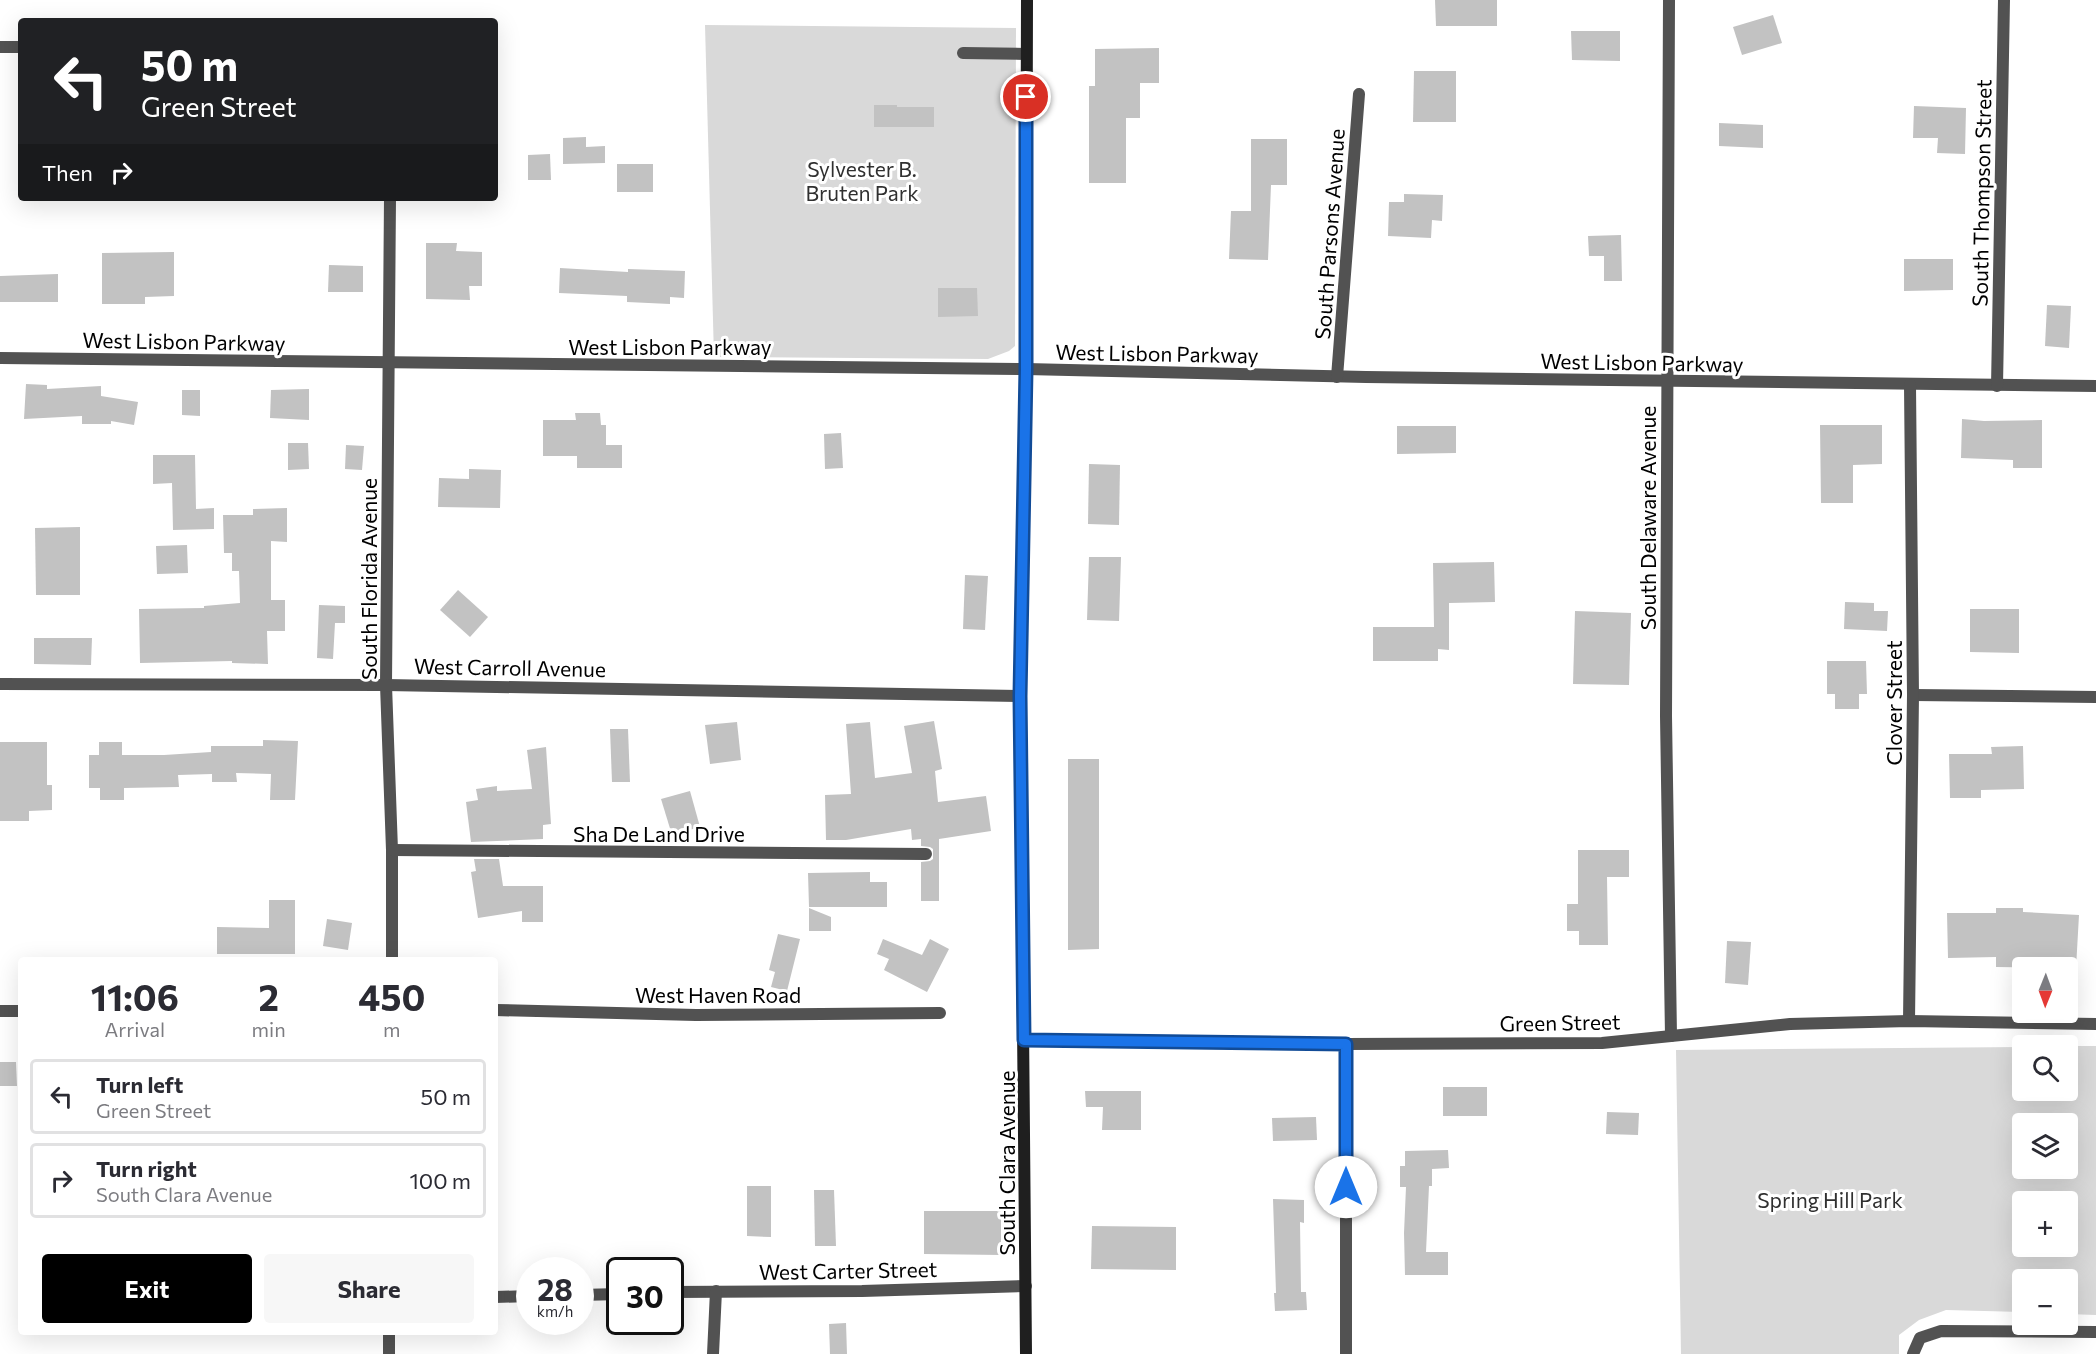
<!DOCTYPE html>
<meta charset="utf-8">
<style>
:root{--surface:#fff;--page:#f7f7f7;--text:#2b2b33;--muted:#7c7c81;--line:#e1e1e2;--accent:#000}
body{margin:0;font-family:Commissioner,sans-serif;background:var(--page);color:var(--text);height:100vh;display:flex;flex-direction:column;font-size:22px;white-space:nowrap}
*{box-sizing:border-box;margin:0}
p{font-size:20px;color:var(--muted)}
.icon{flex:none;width:33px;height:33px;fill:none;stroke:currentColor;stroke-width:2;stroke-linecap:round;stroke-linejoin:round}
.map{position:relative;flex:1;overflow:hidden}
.sheet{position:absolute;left:18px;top:957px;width:480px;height:378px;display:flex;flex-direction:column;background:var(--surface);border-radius:6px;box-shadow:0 6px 24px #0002}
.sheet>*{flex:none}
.hud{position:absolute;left:18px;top:18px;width:480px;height:183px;border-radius:6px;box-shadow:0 6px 24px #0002;background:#202124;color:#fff;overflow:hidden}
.needle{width:39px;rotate:181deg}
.controls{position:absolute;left:2012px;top:957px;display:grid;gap:12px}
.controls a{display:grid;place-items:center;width:66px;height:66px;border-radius:6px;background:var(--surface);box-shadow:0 6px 24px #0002;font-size:30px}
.speed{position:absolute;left:516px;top:1257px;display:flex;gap:12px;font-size:30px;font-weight:700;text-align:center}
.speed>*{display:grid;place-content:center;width:78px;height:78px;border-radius:50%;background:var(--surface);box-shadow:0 6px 24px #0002;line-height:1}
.speed small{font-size:15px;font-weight:400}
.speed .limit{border:3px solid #111;border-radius:9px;background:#fff;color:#111}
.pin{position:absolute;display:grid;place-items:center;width:51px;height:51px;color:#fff;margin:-26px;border:3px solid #fff;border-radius:50%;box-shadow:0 2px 6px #0007}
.me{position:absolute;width:66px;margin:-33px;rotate:0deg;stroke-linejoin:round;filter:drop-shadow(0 0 4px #0008)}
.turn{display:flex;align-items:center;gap:21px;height:126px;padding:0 24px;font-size:27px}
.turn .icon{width:78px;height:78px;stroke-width:2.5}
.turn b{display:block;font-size:42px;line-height:51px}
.then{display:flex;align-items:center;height:57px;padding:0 24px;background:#0003;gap:12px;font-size:22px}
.eta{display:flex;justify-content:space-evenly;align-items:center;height:102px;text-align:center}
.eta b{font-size:36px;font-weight:700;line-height:42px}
.cta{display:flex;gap:12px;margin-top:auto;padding:12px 24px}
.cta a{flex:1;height:69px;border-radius:6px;background:var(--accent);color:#fff;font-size:24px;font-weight:700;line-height:69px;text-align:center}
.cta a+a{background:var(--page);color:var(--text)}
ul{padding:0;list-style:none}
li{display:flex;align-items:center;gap:18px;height:75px;margin:0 12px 9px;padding:0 12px;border:3px solid var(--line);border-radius:6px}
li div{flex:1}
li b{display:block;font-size:22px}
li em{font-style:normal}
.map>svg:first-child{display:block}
.green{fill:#d9d9d9;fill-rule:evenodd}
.building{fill:#c2c2c2}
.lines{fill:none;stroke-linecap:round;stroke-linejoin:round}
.street{stroke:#525252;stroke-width:12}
.secondary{stroke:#1f1f1f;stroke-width:12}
.route-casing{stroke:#114b97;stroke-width:15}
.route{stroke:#1a73e8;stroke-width:10}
.labels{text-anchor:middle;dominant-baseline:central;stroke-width:6;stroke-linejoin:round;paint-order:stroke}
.park-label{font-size:21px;fill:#303030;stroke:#fff}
.street-label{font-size:21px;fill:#000;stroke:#fff}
</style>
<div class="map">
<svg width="2096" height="1354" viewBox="0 0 2096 1354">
<rect width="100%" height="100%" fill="#fff"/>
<g class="green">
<polygon points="705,25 1016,28 1015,346 1009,351 988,359 714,357"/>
<path d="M2067,1046H2096V1315L2067,1314V1280H2022V1312L1946,1310L1919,1320L1899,1335V1354H1681L1676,1050L2022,1047V1090H2067ZM2022,1124H2067V1168H2022ZM2022,1202H2067V1246H2022Z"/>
</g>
<g class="building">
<polygon points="1435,0 1497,0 1497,26 1436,26"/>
<polygon points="1773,15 1782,43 1742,55 1733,27"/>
<polygon points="1571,31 1620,31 1620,61 1572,60"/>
<polygon points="1159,48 1159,83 1140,83 1140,118 1126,118 1126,183 1089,183 1089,86 1095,86 1095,49"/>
<polygon points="1414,71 1456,71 1456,122 1413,122"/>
<polygon points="874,105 897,105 897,107 934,107 934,127 874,127"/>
<polygon points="1914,106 1966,108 1965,154 1937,153 1938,138 1913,138"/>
<polygon points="1719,123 1763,125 1763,148 1719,146"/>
<polygon points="586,137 586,147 605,146 605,163 563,164 563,138"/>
<polygon points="1251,139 1287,139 1287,185 1271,185 1268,260 1229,259 1231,211 1251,211"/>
<polygon points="550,154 551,180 528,180 528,155"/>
<rect x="617" y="164" width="36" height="28"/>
<polygon points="1404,194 1443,195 1442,221 1432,220 1431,238 1388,236 1389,202 1404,202"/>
<polygon points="1621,235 1622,281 1604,281 1604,256 1589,256 1588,236"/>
<polygon points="426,243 457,243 456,251 482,252 482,286 469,286 470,300 426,299"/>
<polygon points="174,252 174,296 145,297 145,304 102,304 102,253"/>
<polygon points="1904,259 1953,259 1953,290 1904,291"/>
<polygon points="329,265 363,266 363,292 328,292"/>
<polygon points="560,268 628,272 628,269 685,271 684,298 670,297 670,304 627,302 627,296 559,293"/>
<polygon points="58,274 58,302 0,302 0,276"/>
<polygon points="938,288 977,288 978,316 938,317"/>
<polygon points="2047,305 2071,306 2069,348 2045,346"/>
<polygon points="26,384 47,385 47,389 101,386 101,396 138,402 134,425 111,421 111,424 82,424 82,416 24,419"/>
<polygon points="309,389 309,420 270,418 271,390"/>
<polygon points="182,390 200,390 200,416 182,415"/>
<polygon points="575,413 600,413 601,425 606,425 606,445 622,445 622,468 577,468 577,456 543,456 543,420 576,420"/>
<polygon points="1962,419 1984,421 2042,420 2042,468 2013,468 2013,460 1961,458"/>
<polygon points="1820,425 1882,425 1882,464 1853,465 1853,503 1821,503"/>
<polygon points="1397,426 1456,426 1456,453 1397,454"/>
<polygon points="841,433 843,468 825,469 824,434"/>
<polygon points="288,443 308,443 309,469 288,470"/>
<polygon points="346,445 364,446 362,470 345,469"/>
<polygon points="153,455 195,455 196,509 214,508 214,529 173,530 172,483 153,484"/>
<polygon points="1089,464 1120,465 1119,525 1088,524"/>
<polygon points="469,469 501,470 500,508 438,507 439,478 469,479"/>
<polygon points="287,508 287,542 271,541 271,600 285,600 285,631 267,631 268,664 232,663 232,661 140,663 139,609 204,608 204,606 240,603 239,571 232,571 232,553 224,553 223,515 253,515 253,509"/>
<polygon points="80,527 80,595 36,595 35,528"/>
<polygon points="187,545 188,573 157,574 156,546"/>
<polygon points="1089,557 1121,557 1119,621 1087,620"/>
<polygon points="1494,562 1495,602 1449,603 1449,650 1438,649 1438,661 1373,661 1373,627 1434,627 1433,563"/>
<polygon points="965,575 988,576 985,630 963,629"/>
<polygon points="458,590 488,617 470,637 440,610"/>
<polygon points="1845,602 1874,603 1874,611 1888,611 1887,631 1844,629"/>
<polygon points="319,605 345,606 345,623 335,623 333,659 317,658"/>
<polygon points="1970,609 2019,609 2019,653 1970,652"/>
<polygon points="1575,611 1631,613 1629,685 1573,684"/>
<polygon points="34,638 92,638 91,665 34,664"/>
<polygon points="1827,661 1866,661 1867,694 1859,694 1859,709 1835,709 1835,694 1827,694"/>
<polygon points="934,721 942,769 935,771 938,802 986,796 991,831 939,839 939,901 921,901 921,862 930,861 933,859 933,849 930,847 921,846 921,839 912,840 911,829 846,840 826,840 825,795 851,794 846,724 870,722 875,778 912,773 904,726"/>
<polygon points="737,722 741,760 710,764 705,725"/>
<polygon points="610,729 628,729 630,782 612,782"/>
<polygon points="263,740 298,741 295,800 270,800 271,774 236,773 237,782 212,782 212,774 178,775 179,787 124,788 124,800 100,800 100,788 89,788 89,755 99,755 99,742 122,742 122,755 164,755 211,752 211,746 263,746"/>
<polygon points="0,742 47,742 47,785 52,785 52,810 29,811 29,821 0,821"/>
<polygon points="2023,746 2024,789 1981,790 1981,798 1950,798 1949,754 1992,754 1991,747"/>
<polygon points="546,747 551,824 543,825 543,839 471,842 466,802 478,800 476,789 497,786 497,791 532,789 527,750"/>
<polygon points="1068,759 1099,759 1099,949 1068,950"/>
<polygon points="690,791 700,827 672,835 661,799"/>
<polygon points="1578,850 1629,850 1629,877 1607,877 1608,945 1579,945 1579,931 1567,931 1567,904 1578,904"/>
<polygon points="474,859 499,859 503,886 543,886 543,922 522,922 522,911 478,918 471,872 476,871"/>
<polygon points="870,872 870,882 887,882 887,907 809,907 808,873"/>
<polygon points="269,900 295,900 295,954 217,954 217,927 269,928"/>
<polygon points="809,908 831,917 831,931 809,931"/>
<polygon points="1996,908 2023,908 2023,912 2079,915 2076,968 1996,967 1996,957 1948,958 1947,913 1996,913"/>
<polygon points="327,919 352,923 348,950 323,946"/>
<polygon points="778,934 800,939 787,991 771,987 775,972 769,970"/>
<polygon points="883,939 922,955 930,939 949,949 927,992 884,970 889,959 877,954"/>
<polygon points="1727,941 1751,942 1748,985 1725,983"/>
<polygon points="0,1062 16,1062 17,1086 0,1086"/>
<rect x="1443" y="1087" width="44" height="29"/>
<polygon points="1085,1091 1141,1091 1141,1130 1102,1130 1103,1107 1086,1107"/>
<polygon points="1607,1112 1639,1113 1638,1135 1606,1134"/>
<polygon points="1316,1117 1317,1140 1273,1141 1272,1118"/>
<polygon points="1448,1150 1449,1168 1432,1169 1432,1186 1429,1186 1426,1252 1448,1252 1448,1275 1405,1275 1404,1233 1406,1187 1400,1187 1400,1166 1405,1166 1405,1151"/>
<polygon points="747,1186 771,1186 771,1237 747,1236"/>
<polygon points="814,1190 834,1190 836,1246 815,1246"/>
<polygon points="1273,1199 1304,1200 1304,1223 1300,1222 1301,1292 1306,1292 1307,1310 1275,1311 1274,1293 1276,1293"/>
<polygon points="924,1211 1001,1211 1001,1255 924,1254"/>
<polygon points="1092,1226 1176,1227 1176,1270 1091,1269"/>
<polygon points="846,1323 847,1354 830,1354 829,1324"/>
</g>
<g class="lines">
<g class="street">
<polyline points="1669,0 1666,716 1671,1036"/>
<polyline points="0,47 21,47"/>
<polyline points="963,53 1026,54"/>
<polyline points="390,198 386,685 392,850 392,960"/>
<polyline points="0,358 1026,369 1366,377 2096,386"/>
<polyline points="1337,377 1359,94"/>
<polyline points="1997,386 2004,0"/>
<polyline points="0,684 386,685 1020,696"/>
<polyline points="1913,695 2096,697"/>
<polyline points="392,850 926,854"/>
<polyline points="495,1010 696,1015 940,1013"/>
<polyline points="0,1011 21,1011"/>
<polyline points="1909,1021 1913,695 1910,385"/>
<polyline points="1024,1040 1346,1044 1602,1043 1790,1024 1909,1021 2096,1024"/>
<polyline points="1346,1044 1346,1354"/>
<polyline points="670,1292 862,1291 1026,1286"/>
<polyline points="580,1295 620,1294"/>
<polyline points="495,1297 530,1296"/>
<polyline points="389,1332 389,1354"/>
<polyline points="713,1354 716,1291"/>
<polyline points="1913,1354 1920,1338 1941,1331 2096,1332"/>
</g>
<polyline class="secondary" points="1026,1354 1020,696 1026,369 1027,0"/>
</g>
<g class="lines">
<g class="route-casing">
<polyline id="route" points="1026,97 1026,369 1020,696 1024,1040 1346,1044 1346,1187"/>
</g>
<use href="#route" class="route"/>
</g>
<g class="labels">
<g class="park-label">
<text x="862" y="168">Sylvester B.<tspan x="862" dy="24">Bruten Park</tspan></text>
<text x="1830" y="1199">Spring Hill Park</text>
</g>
<g class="street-label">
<text transform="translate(1981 193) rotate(-89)">South Thompson Street</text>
<text transform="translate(1329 234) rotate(-86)">South Parsons Avenue</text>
<text transform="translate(184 341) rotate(1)">West Lisbon Parkway</text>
<text x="670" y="346">West Lisbon Parkway</text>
<text transform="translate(1157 353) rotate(1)">West Lisbon Parkway</text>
<text transform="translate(1642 362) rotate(1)">West Lisbon Parkway</text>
<text transform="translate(1647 518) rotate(-90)">South Delaware Avenue</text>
<text transform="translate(368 579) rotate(-90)">South Florida Avenue</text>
<text transform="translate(510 667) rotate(1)">West Carroll Avenue</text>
<text transform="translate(1893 703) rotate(-90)">Clover Street</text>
<text x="659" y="833">Sha De Land Drive</text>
<text x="718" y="994">West Haven Road</text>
<text transform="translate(1560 1022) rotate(-1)">Green Street</text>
<text transform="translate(1006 1163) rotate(-90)">South Clara Avenue</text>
<text transform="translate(848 1270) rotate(-1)">West Carter Street</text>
</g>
</g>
</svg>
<div class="controls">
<a><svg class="needle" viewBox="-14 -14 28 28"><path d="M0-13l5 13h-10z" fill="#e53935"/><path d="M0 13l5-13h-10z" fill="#7c7c81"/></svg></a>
<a><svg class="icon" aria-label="search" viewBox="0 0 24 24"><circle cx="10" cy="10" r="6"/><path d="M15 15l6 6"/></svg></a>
<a><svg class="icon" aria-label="layers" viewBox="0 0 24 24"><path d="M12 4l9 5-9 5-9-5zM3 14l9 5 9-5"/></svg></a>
<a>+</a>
<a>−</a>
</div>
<div class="speed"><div>28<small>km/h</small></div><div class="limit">30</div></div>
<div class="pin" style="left:1026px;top:97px;background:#d93025"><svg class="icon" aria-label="arrive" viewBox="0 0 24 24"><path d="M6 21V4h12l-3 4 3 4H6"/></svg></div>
<svg class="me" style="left:1346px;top:1187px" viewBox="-20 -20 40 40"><circle r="19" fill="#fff"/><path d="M0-13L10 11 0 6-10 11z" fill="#1a73e8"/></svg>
<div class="hud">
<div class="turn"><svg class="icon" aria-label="left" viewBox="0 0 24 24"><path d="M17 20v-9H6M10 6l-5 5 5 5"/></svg><div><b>50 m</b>Green Street</div></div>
<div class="then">Then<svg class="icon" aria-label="right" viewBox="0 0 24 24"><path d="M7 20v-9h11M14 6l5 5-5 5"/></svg></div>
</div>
<section class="sheet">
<div class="eta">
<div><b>11:06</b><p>Arrival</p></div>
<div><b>2</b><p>min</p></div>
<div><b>450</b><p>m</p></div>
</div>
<ul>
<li><svg class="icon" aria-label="left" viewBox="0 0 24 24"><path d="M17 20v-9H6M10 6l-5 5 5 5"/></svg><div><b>Turn left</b><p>Green Street</p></div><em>50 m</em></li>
<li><svg class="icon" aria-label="right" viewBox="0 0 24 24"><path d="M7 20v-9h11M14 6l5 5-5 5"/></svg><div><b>Turn right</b><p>South Clara Avenue</p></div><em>100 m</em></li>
</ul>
<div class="cta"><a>Exit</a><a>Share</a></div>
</section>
</div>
